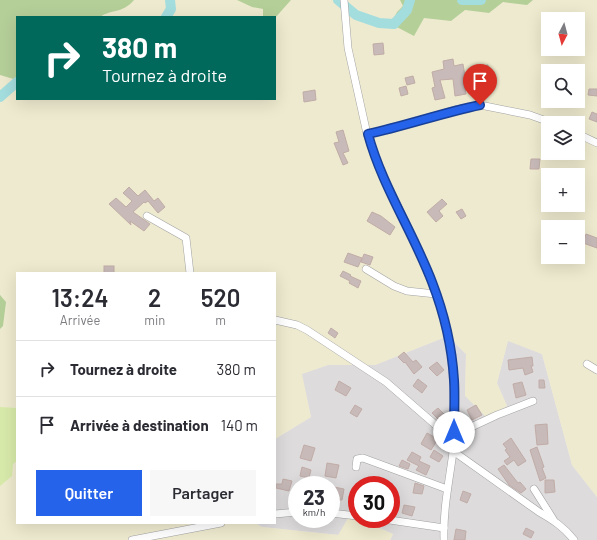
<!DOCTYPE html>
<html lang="fr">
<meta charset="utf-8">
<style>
:root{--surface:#fff;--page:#f7f7f7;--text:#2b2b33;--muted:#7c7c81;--line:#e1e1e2;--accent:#2563eb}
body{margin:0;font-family:Barlow,sans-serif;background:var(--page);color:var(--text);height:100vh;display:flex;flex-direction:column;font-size:15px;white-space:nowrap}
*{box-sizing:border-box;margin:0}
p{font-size:13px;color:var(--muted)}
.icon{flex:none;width:22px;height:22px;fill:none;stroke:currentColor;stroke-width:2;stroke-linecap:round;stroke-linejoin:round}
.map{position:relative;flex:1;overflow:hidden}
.side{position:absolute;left:16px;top:272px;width:260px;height:252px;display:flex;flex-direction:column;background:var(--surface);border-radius:0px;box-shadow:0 4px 16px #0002}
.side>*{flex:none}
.banner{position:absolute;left:16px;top:16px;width:260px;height:84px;border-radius:0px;box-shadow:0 4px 16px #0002;background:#00695c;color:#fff;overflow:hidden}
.needle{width:26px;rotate:186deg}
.buttons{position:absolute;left:541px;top:12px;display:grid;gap:8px}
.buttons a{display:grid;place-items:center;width:44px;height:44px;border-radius:0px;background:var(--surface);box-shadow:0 4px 16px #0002;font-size:20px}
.speed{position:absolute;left:288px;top:476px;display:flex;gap:8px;font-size:20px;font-weight:700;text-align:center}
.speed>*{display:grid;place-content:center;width:52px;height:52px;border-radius:50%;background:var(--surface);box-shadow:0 4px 16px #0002;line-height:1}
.speed small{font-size:10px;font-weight:400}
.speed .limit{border:6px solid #d22;background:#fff;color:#111}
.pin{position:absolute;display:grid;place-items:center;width:34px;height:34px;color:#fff;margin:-41px -17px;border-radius:50% 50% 50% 0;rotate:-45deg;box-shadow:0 0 4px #0007}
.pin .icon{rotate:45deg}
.me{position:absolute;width:44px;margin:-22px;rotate:0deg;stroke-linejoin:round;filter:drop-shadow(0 0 3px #0008)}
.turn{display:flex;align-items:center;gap:14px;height:84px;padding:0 20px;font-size:18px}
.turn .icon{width:52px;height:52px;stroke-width:2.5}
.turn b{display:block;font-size:28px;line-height:34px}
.eta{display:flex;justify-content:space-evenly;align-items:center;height:68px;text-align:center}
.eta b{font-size:24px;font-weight:600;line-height:28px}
.button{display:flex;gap:8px;margin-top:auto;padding:8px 20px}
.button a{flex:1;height:46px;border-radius:0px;background:var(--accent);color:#fff;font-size:16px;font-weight:600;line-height:46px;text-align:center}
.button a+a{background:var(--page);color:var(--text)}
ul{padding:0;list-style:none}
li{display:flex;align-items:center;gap:12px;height:56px;padding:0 20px;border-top:1px solid var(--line)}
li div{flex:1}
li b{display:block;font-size:15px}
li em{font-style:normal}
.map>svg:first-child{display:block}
.residential{fill:#dddbdc;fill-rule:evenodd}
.farmland{fill:#eeeacf;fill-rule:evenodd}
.grass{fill:#d8eaaa}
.forest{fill:#b5cf99}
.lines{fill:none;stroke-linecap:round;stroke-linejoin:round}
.river{stroke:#a4ddde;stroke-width:10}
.building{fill:#c7bab8;stroke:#c1aca7}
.street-casing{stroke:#a2a2a2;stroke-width:8}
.street{stroke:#fff;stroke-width:7}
.route-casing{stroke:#184099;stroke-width:10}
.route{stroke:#2563eb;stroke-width:7}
</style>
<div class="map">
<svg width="597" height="540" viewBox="0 0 597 540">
<rect width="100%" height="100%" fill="#efe9e4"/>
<path class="residential" d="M448,336L466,354L465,396L507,406L497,383L508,340L542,354L572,465L597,497V540H390L393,534L359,519H391V485H357V518L350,515L339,535L262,527L255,523H275V439L311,417L301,374L328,365H375ZM297,485H331V519H297Z"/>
<path class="farmland" d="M0,0H597V497L572,465L542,354L508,341L497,383L507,406L488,419L465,396L466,354L448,336L375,365H328L302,374L311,417L275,439V273H17V523H255L262,527L338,535L350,515L393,534L390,540H0ZM17,17H275V99H17ZM548,19H578V49H548ZM548,71H578V101H548ZM548,123H578V153H548ZM548,175H578V205H548ZM548,227H578V257H548Z"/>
<polygon class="grass" points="0,407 17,408 17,461 13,464 12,476 0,486"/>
<g class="forest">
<path d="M0,0H134C122,14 111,9 100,17H17V80L0,75Z"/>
<polygon points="237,0 291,0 275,18 263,17 263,9 252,7"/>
<polygon points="400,0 533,0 527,5 503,2 489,13 465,10 451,21 424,18 414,36 391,24 397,12 403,6"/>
<polygon points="0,295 6,302 3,326 0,329"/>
</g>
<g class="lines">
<g class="river">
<polyline points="338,0 356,15 379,23 394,24 407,10 410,0"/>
<polyline points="462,0 481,0"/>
<polyline points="166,17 171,9 170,0"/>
<polyline points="0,97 17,82"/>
</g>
</g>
<g class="building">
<polygon points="383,43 384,54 374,55 373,44"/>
<polygon points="453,59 454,66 463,64 465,76 463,76 466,94 455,96 453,79 440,80 445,98 435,100 432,88 435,87 432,72 444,69 443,61"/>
<polygon points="488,65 488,73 482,74 482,66"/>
<polygon points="413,76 415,83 407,85 405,78"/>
<polygon points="406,86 408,94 401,96 399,88"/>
<polygon points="589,89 597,89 597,96 588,95"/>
<polygon points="315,90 316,100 304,102 303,92"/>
<polygon points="592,112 597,114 597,122 589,119"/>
<polygon points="343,130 349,151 343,153 348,163 343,165 334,143 339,142 336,132"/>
<polygon points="531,159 540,159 539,169 530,169"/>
<polygon points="129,187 138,196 145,190 154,201 158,198 165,207 158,213 148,201 145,203 144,202 133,212 150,224 144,231 130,221 131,225 109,204 116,198 126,207 132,201 123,193"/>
<polygon points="442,199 447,204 439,211 443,216 436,222 427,212"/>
<polygon points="462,209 466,216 461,219 456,212"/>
<polygon points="372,212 381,216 395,227 390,235 367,221"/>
<polygon points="586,234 597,238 597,248 583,243"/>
<polygon points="348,253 362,258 358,267 344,262"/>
<polygon points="364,254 373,257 370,265 361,262"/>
<rect x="104" y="266" width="10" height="7"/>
<polygon points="343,271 351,275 350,276 361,281 358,288 349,283 350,281 340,276"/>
<polygon points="331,328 338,333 335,338 328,333"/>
<polygon points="404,352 413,362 416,360 422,367 414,374 405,362 404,363 398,357"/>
<polygon points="532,357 533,366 531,366 533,372 525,375 523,368 509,370 508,360"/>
<polygon points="437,362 444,370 437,376 429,368"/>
<polygon points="418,379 427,386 422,393 413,386"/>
<polygon points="539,380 544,380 545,388 539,388"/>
<polygon points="339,381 351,388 346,396 335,390"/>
<polygon points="522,382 526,395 516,398 513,384"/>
<polygon points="355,405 362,409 357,417 350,413"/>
<polygon points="476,405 482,415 472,420 467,410"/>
<polygon points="438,408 444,414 438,419 432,413"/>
<polygon points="547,424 548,444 537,445 535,425"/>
<polygon points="427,433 438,439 431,450 421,444"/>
<polygon points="511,438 526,461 518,466 514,460 507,465 504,461 510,457 505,450 507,449 503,444"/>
<polygon points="304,445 315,448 311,461 300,458"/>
<polygon points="537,447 544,467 542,468 546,478 540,481 530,450"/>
<polygon points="434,450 443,456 439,462 430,457"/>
<polygon points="412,452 421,457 419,461 430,466 426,475 416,470 419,466 407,460"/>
<polygon points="402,460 410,464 408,469 399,466"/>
<polygon points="327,463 339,465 336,478 325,476"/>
<polygon points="504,465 518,483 520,482 526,489 521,493 509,485 498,469"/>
<polygon points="302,467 311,470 309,478 300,476"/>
<polygon points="283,479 292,481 289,491 276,488 276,484 282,484"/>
<polygon points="545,480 554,480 555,492 545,493"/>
<polygon points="415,483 424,486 422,494 413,493"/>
<polygon points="334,487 344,489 342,500 332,499"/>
<polygon points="463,491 471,494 467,503 460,500"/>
<polygon points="404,505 415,507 412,516 402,513"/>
<polygon points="526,528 534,532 531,538 523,534"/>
<polygon points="456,529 466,531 465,540 454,540"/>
</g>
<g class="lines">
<g class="street-casing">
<g id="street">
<path d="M344,0L348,48L367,134L377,163C409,232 452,304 454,382C455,405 455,430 453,452C449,482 443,510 444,540"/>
<polyline points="367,134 394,128 454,110 480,105 530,115 552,123"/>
<polyline points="578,134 597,143"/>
<polyline points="147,216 186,238 190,273"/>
<polyline points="366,269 394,286 407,291 436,294"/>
<polyline points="275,320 297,325 307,330 386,382 446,434 454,435 497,415 533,401"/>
<polyline points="587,364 597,370"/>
<path d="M453,451L539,512C553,520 564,527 574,540"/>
<polyline points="356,467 357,459 363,458 447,489"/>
<polyline points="534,489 553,519"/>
<polyline points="331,513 357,516"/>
<polyline points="275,514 297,512"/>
<polyline points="383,519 444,528"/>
<polyline points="132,540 221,523"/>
</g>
</g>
<use href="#street" class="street"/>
</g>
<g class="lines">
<g class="route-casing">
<path id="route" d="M454,432C454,414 455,397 454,380C452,347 444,313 432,282C413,232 382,186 368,134C405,126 442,113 480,105"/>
</g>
<use href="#route" class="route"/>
</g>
</svg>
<div class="buttons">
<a><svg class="needle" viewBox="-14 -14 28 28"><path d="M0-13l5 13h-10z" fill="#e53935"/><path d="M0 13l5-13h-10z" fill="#7c7c81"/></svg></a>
<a><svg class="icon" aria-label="search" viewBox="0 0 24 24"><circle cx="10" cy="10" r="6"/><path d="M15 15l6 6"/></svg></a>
<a><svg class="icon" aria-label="layers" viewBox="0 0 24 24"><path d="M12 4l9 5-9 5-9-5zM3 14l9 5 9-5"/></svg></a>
<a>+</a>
<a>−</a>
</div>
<div class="speed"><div>23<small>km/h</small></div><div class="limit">30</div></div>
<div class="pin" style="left:480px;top:105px;background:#d93025"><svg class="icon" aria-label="arrive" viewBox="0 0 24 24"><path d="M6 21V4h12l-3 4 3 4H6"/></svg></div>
<svg class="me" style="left:454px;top:432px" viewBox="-20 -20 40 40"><circle r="19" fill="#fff"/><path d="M0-13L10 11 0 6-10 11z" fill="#2563eb"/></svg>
<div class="banner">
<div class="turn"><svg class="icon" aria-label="right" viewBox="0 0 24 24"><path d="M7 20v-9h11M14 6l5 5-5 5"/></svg><div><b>380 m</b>Tournez à droite</div></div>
</div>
<section class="side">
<div class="eta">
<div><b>13:24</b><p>Arrivée</p></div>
<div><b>2</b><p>min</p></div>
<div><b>520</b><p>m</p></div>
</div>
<ul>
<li><svg class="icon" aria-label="right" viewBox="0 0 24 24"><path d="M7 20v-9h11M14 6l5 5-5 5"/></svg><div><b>Tournez à droite</b></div><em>380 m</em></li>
<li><svg class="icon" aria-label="arrive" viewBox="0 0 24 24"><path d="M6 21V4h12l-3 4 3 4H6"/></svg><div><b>Arrivée à destination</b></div><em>140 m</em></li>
</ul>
<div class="button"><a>Quitter</a><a>Partager</a></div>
</section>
</div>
